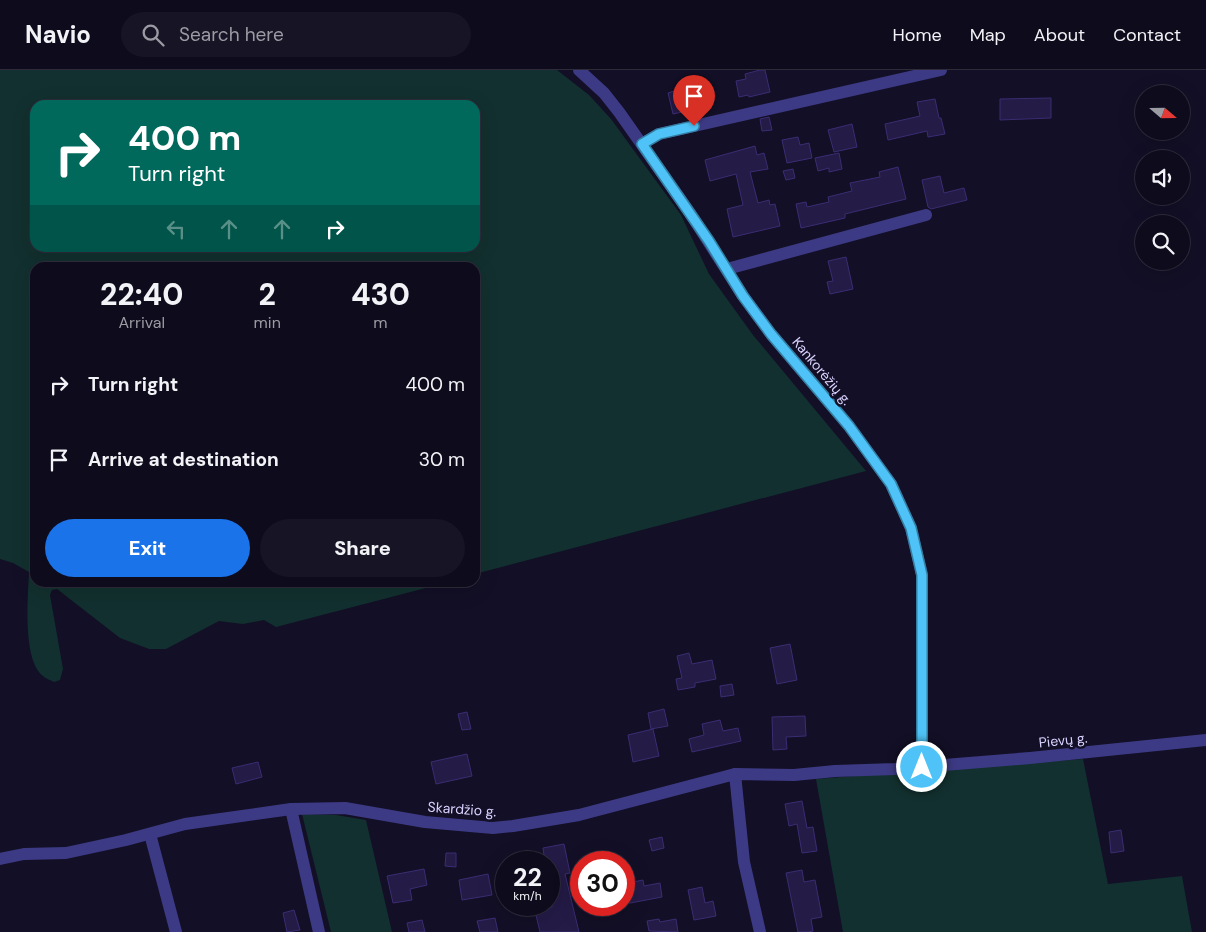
<!DOCTYPE html>
<meta charset="utf-8">
<style>
:root{--surface:#0e0b1c;--page:#171425;--text:#f1f3f6;--muted:#9b9ba3;--line:#2e2b3b;--accent:#1a73e8}
body{margin:0;font-family:"DM Sans",sans-serif;background:var(--page);color:var(--text);height:100vh;display:flex;flex-direction:column;font-size:19px;white-space:nowrap}
*{box-sizing:border-box;margin:0}
p{font-size:16px;color:var(--muted)}
.icon{flex:none;width:28px;height:28px;fill:none;stroke:currentColor;stroke-width:2;stroke-linecap:round;stroke-linejoin:round}
.map{position:relative;flex:1;overflow:hidden}
.side{position:absolute;left:30px;top:192px;width:450px;height:325px;display:flex;flex-direction:column;background:var(--surface);border-radius:15px;box-shadow:0 5px 20px #0002,0 0 0 1px var(--line)}
.side>*{flex:none}
.banner{position:absolute;left:30px;top:30px;width:450px;height:152px;border-radius:15px;box-shadow:0 5px 20px #0002,0 0 0 1px var(--line);background:#00695c;color:#fff;overflow:hidden}
.needle{width:32px;rotate:110deg}
.buttons{position:absolute;left:1135px;top:15px;display:grid;gap:10px}
.buttons a{display:grid;place-items:center;width:55px;height:55px;border-radius:50%;background:var(--surface);box-shadow:0 5px 20px #0002,0 0 0 1px var(--line);font-size:25px}
.speed{position:absolute;left:495px;top:781px;display:flex;gap:10px;font-size:25px;font-weight:700;text-align:center}
.speed>*{display:grid;place-content:center;width:65px;height:65px;border-radius:50%;background:var(--surface);box-shadow:0 5px 20px #0002,0 0 0 1px var(--line);line-height:1}
.speed small{font-size:12px;font-weight:400}
.speed .limit{border:8px solid #d22;background:#fff;color:#111}
.pin{position:absolute;display:grid;place-items:center;width:42px;height:42px;color:#fff;margin:-51px -21px;border-radius:50% 50% 50% 0;rotate:-45deg;box-shadow:0 0 5px #0007}
.pin .icon{rotate:45deg}
.me{position:absolute;width:55px;margin:-28px;rotate:0deg;stroke-linejoin:round;filter:drop-shadow(0 0 4px #0008)}
.turn{display:flex;align-items:center;gap:18px;height:105px;padding:0 15px;font-size:22px}
.turn .icon{width:65px;height:65px;stroke-width:2.5}
.turn b{display:block;font-size:35px;line-height:42px}
.lanes{display:flex;align-items:center;height:48px;padding:0 15px;background:#0003;justify-content:center;gap:25px;direction:ltr}
.lanes .off{opacity:.35}
.eta{display:flex;justify-content:space-evenly;align-items:center;height:85px;text-align:center}
.eta b{font-size:30px;font-weight:800;line-height:35px}
.action{display:flex;gap:10px;margin-top:auto;padding:10px 15px}
.action a{flex:1;height:58px;border-radius:30px;background:var(--accent);color:#fff;font-size:20px;font-weight:800;line-height:58px;text-align:center}
.action a+a{background:var(--page);color:var(--text)}
ul{padding:0;list-style:none}
li{display:flex;align-items:center;gap:15px;height:75px;padding:0 15px}
li div{flex:1}
li b{display:block;font-size:19px}
li em{font-style:normal}
header{display:flex;align-items:center;gap:30px;box-sizing:border-box;height:70px;padding:0 25px;background:var(--surface);border-bottom:1px solid var(--line)}
header strong{font-size:24px}
nav{display:flex;gap:28px;margin-inline-start:auto;font-size:18px}
.search{width:350px;height:45px;background:var(--page);display:flex;align-items:center;gap:12px;box-sizing:border-box;padding:0 18px;border-radius:28px;color:var(--muted);font-size:19px}
.map>svg:first-child{display:block}
.green{fill:#12302f;fill-rule:evenodd}
.building{fill:#241b47;stroke:#3b2d73}
.lines{fill:none;stroke-linecap:round;stroke-linejoin:round}
.minor{stroke:#3d3a85;stroke-width:12}
.route-casing{stroke:#337fa1;stroke-width:12}
.route{stroke:#4fc3f7;stroke-width:9}
.labels{text-anchor:middle;dominant-baseline:central;stroke-width:5;stroke-linejoin:round;paint-order:stroke}
.street-label{font-size:14px;fill:#d9d4ff;stroke:#130f26}
</style>
<header>
<strong>Navio</strong>
<div class="search"><svg class="icon" aria-label="search" viewBox="0 0 24 24"><circle cx="10" cy="10" r="6"/><path d="M15 15l6 6"/></svg>Search here</div>
<nav><a>Home</a><a>Map</a><a>About</a><a>Contact</a></nav>
</header>
<div class="map">
<svg width="1206" height="862" viewBox="0 0 1206 862">
<rect width="100%" height="100%" fill="#130f26"/>
<g class="green">
<path d="M0,0H557L589,25L611,49L681,145L709,204L753,265L866,401L475,504V198H35V512L445,513L276,557L264,550L243,554L219,551L166,579H149L120,568L57,519L52,520L50,525L63,599L60,610L54,612C51,610 46,609 43,606C22,590 28,527 29,502L13,493L0,489ZM35,35H475V178H35Z"/>
<polygon points="1083,689 1108,814 1182,806 1192,862 843,862 816,709"/>
<polygon points="302,744 336,745 366,750 392,862 331,862"/>
</g>
<g class="building">
<polygon points="760,0 765,0 770,22 749,27 748,25 739,27 736,11 746,9 745,4"/>
<polygon points="677,20 678,25 702,20 705,37 673,44 668,23"/>
<polygon points="1051,28 1051,48 1000,50 1000,29"/>
<polygon points="935,29 939,48 941,48 945,64 928,67 927,61 888,70 885,54 920,46 917,32"/>
<polygon points="769,47 772,60 762,61 760,49"/>
<polygon points="852,54 857,77 834,82 828,60"/>
<polygon points="798,67 800,75 809,73 812,88 787,93 782,70"/>
<polygon points="755,76 757,85 764,83 768,99 750,102 758,133 769,130 770,135 775,134 780,156 733,167 727,139 743,135 736,104 710,111 705,90"/>
<polygon points="839,83 842,99 829,102 829,98 818,101 815,88"/>
<polygon points="898,97 906,129 845,144 845,148 801,158 796,134 806,132 807,137 829,132 828,127 852,121 850,113 880,107 879,102"/>
<polygon points="793,99 795,108 786,110 783,101"/>
<polygon points="940,106 944,123 964,118 967,130 931,139 928,137 922,110"/>
<polygon points="846,187 853,219 830,224 827,212 833,211 828,191"/>
<polygon points="790,574 797,610 777,614 770,578"/>
<polygon points="689,583 692,594 712,590 716,609 695,613 695,617 678,620 676,609 682,608 677,586"/>
<polygon points="732,614 734,625 721,627 720,616"/>
<polygon points="664,639 668,656 651,659 648,643"/>
<polygon points="467,642 471,659 462,660 458,644"/>
<polygon points="805,646 806,666 786,667 787,679 773,680 772,647"/>
<polygon points="720,650 723,661 738,658 741,671 692,682 689,669 704,665 702,654"/>
<polygon points="653,659 659,686 633,692 628,665"/>
<polygon points="467,684 472,706 436,714 431,692"/>
<polygon points="258,692 262,707 236,714 232,698"/>
<polygon points="802,731 807,758 813,757 817,781 802,783 797,754 789,756 785,734"/>
<polygon points="1121,760 1124,781 1111,783 1109,762"/>
<polygon points="662,767 664,778 652,781 649,770"/>
<polygon points="564,774 570,803 565,804 579,862 540,862 535,841 552,837 549,823 549,792 545,792 543,778"/>
<polygon points="446,783 456,783 456,797 445,796"/>
<polygon points="424,799 427,815 410,819 412,830 393,833 387,806"/>
<polygon points="802,800 804,812 815,810 822,847 811,849 813,861 808,862 798,862 786,803"/>
<polygon points="488,804 492,825 462,830 459,810"/>
<polygon points="643,810 644,816 660,813 662,827 625,834 624,824 630,822 628,813"/>
<polygon points="702,817 705,833 713,831 716,846 694,850 688,820"/>
<polygon points="294,840 300,860 287,862 283,843"/>
<polygon points="495,848 498,862 480,862 477,851"/>
<polygon points="659,849 660,852 676,849 678,862 649,861 647,851"/>
<polygon points="422,850 425,862 409,862 407,853"/>
</g>
<g class="lines">
<g class="minor">
<polyline points="579,0 604,23 619,42 690,143 743,226 771,264 849,356 891,414 911,458 922,505 922,697"/>
<polyline points="642,74 659,64 941,0"/>
<polyline points="727,199 926,145"/>
<polyline points="735,704 744,792 760,862"/>
<polyline points="291,739 319,862"/>
<polyline points="150,764 176,862"/>
<polyline points="0,789 24,784 66,783 126,770 185,754 291,739 345,738 425,752 493,758 513,756 579,745 735,704 794,705 835,701 895,699 1030,688 1206,670"/>
</g>
</g>
<g class="lines">
<g class="route-casing">
<polyline id="route" points="694,56 659,64 642,74 709,171 743,226 771,264 849,356 891,414 911,458 922,505 922,697"/>
</g>
<use href="#route" class="route"/>
</g>
<g class="labels">
<g class="street-label">
<text transform="translate(822 301) rotate(50)">Kankorėžių g.</text>
<text transform="translate(1063 670) rotate(-6)">Pievų g.</text>
<text transform="translate(462 739) rotate(4)">Skardžio g.</text>
</g>
</g>
</svg>
<div class="buttons">
<a><svg class="needle" viewBox="-14 -14 28 28"><path d="M0-13l5 13h-10z" fill="#e53935"/><path d="M0 13l5-13h-10z" fill="#9b9ba3"/></svg></a>
<a><svg class="icon" aria-label="sound" viewBox="0 0 24 24"><path d="M4 9h4l5-4v14l-5-4H4zM17 9q2 3 0 6"/></svg></a>
<a><svg class="icon" aria-label="search" viewBox="0 0 24 24"><circle cx="10" cy="10" r="6"/><path d="M15 15l6 6"/></svg></a>
</div>
<div class="speed"><div>22<small>km/h</small></div><div class="limit">30</div></div>
<div class="pin" style="left:694px;top:56px;background:#d93025"><svg class="icon" aria-label="arrive" viewBox="0 0 24 24"><path d="M6 21V4h12l-3 4 3 4H6"/></svg></div>
<svg class="me" style="left:922px;top:697px" viewBox="-20 -20 40 40"><circle r="17" fill="#4fc3f7" stroke="#fff" stroke-width="3"/><path d="M0-11L8 9 0 5-8 9z" fill="#fff"/></svg>
<div class="banner">
<div class="turn"><svg class="icon" aria-label="right" viewBox="0 0 24 24"><path d="M7 20v-9h11M14 6l5 5-5 5"/></svg><div><b>400 m</b>Turn right</div></div>
<div class="lanes"><svg class="icon off" aria-label="left" viewBox="0 0 24 24"><path d="M17 20v-9H6M10 6l-5 5 5 5"/></svg><svg class="icon off" aria-label="ahead" viewBox="0 0 24 24"><path d="M12 20V5M6 11l6-6 6 6"/></svg><svg class="icon off" aria-label="ahead" viewBox="0 0 24 24"><path d="M12 20V5M6 11l6-6 6 6"/></svg><svg class="icon" aria-label="right" viewBox="0 0 24 24"><path d="M7 20v-9h11M14 6l5 5-5 5"/></svg></div>
</div>
<section class="side">
<div class="eta">
<div><b>22:40</b><p>Arrival</p></div>
<div><b>2</b><p>min</p></div>
<div><b>430</b><p>m</p></div>
</div>
<ul>
<li><svg class="icon" aria-label="right" viewBox="0 0 24 24"><path d="M7 20v-9h11M14 6l5 5-5 5"/></svg><div><b>Turn right</b></div><em>400 m</em></li>
<li><svg class="icon" aria-label="arrive" viewBox="0 0 24 24"><path d="M6 21V4h12l-3 4 3 4H6"/></svg><div><b>Arrive at destination</b></div><em>30 m</em></li>
</ul>
<div class="action"><a>Exit</a><a>Share</a></div>
</section>
</div>
